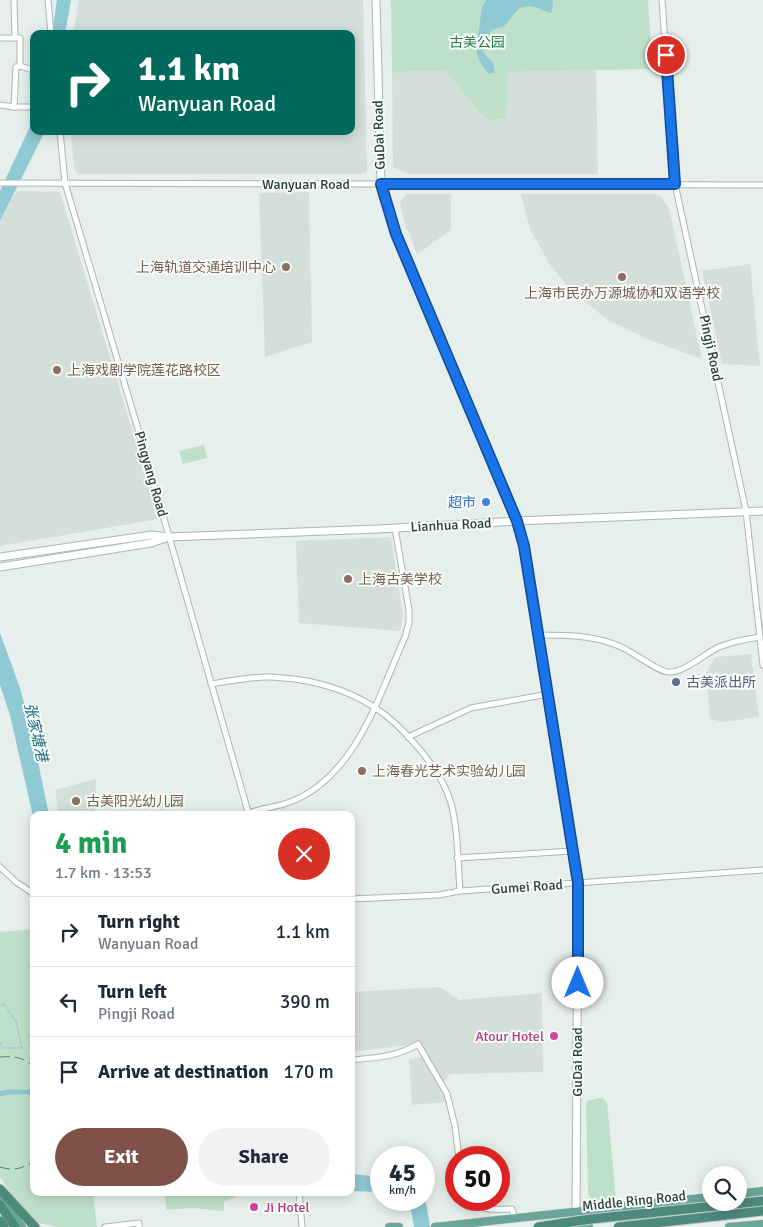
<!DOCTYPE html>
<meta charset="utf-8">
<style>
:root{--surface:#fff;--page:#f2f2f3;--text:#1f2937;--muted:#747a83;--line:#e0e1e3;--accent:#7f5249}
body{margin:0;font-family:Signika,"Noto Sans SC",sans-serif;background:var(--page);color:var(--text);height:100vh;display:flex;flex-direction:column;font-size:19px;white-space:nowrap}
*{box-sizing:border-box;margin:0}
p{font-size:16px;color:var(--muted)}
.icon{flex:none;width:28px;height:28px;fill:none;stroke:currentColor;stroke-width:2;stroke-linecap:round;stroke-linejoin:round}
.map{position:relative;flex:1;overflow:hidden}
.details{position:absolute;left:30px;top:811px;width:325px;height:385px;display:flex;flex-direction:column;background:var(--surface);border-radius:10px;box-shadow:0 2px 12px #0003}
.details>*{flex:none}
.banner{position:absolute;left:30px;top:30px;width:325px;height:105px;border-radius:10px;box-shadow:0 2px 12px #0003;background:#00695c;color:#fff;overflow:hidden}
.buttons{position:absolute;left:702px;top:1166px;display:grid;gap:10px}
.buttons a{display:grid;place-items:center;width:45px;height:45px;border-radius:50%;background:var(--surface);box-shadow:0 2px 12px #0003;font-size:25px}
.speed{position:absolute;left:370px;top:1146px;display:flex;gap:10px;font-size:25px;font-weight:700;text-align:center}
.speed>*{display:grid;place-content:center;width:65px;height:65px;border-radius:50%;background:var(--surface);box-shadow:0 2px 12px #0003;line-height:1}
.speed small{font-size:12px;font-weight:400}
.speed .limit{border:8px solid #d22;background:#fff;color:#111}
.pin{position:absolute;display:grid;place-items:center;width:42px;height:42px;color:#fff;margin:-21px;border:2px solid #fff;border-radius:50%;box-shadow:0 1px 5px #0007}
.me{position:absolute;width:55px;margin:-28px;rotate:0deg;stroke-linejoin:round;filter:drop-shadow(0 0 4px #0008)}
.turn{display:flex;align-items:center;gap:18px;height:105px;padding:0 25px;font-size:22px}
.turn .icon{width:65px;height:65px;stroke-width:2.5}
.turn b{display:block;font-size:35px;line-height:42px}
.round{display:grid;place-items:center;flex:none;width:52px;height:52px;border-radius:26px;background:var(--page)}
.head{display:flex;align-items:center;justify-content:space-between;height:85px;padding:0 25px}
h1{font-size:30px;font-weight:800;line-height:38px;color:#1e9e55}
.primary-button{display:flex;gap:10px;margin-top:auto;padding:10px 25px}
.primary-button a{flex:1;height:58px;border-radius:30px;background:var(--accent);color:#fff;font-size:20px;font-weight:800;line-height:58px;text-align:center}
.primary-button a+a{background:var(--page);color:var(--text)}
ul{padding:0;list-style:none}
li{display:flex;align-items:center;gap:15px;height:70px;padding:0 25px;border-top:1px solid var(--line)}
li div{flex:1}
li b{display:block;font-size:19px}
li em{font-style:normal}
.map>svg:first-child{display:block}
.built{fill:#d4dfda}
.green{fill:#bfe0c8}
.water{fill:#8ec9d4}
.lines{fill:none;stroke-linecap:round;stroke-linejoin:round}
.stream{stroke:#8ec9d4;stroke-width:1}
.canal{stroke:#8ec9d4;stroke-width:5}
.minor-casing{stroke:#a8b8b2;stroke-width:7}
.secondary-casing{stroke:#a4bbb3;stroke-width:9}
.primary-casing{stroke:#c2cac8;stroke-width:9}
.trunk-casing{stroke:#c2cac8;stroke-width:11}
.minor{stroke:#fff;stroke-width:5}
.secondary{stroke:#fff;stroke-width:7}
.primary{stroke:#6aa596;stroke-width:8}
.trunk{stroke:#4c8a7c;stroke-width:9}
.rail{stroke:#5f7d75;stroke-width:1;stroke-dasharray:10 5;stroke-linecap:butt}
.trunk-bridge-casing{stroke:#c2cac8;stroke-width:11;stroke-linecap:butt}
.trunk-bridge{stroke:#4c8a7c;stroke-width:9}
.route-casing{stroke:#114b97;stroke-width:12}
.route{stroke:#1a73e8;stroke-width:9}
.education-dot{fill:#8d6e63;stroke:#f7fbf9;stroke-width:2}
.shop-dot{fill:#3f7fe0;stroke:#f7fbf9;stroke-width:2}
.service-dot{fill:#5c6f8a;stroke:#f7fbf9;stroke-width:2}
.hotel-dot{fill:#d1479c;stroke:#f7fbf9;stroke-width:2}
.labels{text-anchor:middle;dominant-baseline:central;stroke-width:4;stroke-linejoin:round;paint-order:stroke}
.park-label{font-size:14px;fill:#2d7a4b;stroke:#f7fbf9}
.street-label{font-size:14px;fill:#24423a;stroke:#f7fbf9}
.education-label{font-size:14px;fill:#785e54;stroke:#f7fbf9;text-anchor:start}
.shop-label{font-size:14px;fill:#366cbe;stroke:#f7fbf9;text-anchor:end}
.service-label{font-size:14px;fill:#4e5e75;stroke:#f7fbf9;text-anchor:start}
.hotel-label{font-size:14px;fill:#b23c85;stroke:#f7fbf9;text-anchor:end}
.water-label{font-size:15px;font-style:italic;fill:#1c6f80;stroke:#f7fbf9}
</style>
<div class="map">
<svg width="763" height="1227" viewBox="0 0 763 1227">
<rect width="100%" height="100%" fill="#e6efeb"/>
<g class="built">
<polygon points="79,0 363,0 367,169 366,173 363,174 80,174 76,172 74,168 71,131 351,131 351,34 73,34"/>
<polygon points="596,70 598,174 408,174 393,167 392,72 446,71 475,107 506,118 508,72"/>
<polygon points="20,191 60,192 159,519 0,546 0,221 14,194"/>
<polygon points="309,192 312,342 265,357 259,193"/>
<polygon points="407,194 451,194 451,230 417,254 404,221 400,202"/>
<polygon points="521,194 653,194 660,196 669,208 702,359 647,339 608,320 572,292 549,263 530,229"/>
<polygon points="750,264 760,366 722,364 702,271"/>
<polygon points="391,537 403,616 400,631 299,623 296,541"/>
<polygon points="751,654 759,717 724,722 710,719 706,673 715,657"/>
<polygon points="96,779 95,812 93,815 59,815 55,790"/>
<polygon points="440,987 459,1000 542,993 543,1072 450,1074 442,1084 418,1044 351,1052 351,992"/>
<polygon points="422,1057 441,1088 446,1102 412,1105 409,1059"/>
</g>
<g class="green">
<polygon points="391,0 648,0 652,69 508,72 506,118 489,120 475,107 446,71 392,72"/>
<polygon points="204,445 207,458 183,464 179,451"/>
<polygon points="34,929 34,1192 93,1193 97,1227 57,1227 30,1221 0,1177 0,932"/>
<polygon points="600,1098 603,1098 607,1103 616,1199 592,1202 588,1194 586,1101"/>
<polygon points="165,1193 235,1193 235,1198 224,1201 224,1211 193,1208 166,1210"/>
</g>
<g class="water">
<polygon points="57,0 71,0 65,34 52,34"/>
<path d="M486,0H553L552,12L550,13C537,7 524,1 514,14C510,18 508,23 504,26C500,28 496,28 493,30C486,35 484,45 483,52L493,63L495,72L489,74C471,53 477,47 480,23C481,14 481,7 486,0Z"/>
<polygon points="34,118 34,131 45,131 0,221 0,191"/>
<polygon points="0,633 19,685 30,723 49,815 34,815 34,821 10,715 0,685"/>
<polygon points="351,1174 381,1177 381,1192 351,1191"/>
<polygon points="424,1197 427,1208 430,1227 414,1227 410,1204 407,1200 424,1200"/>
</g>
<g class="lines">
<polyline class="stream" points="0,1005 4,1004 16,1021 22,1048 2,1048 0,1042"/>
<polyline class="canal" points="0,1094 8,1092 34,1092"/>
<g class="minor-casing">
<g id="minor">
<polyline points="14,0 15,38"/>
<polyline points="48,0 51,34"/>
<polyline points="662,0 675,184 746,511 763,665"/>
<polyline points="0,38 20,38 20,66 16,67 14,107 34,107"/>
<polyline points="20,66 33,70 34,105"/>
<polyline points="0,105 14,107"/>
<polyline points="60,131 65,183 146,456 249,815"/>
<polyline points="0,183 763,185"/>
<path d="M538,635C566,635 595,635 621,647C633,652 659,672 668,672C684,673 704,654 719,647C732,642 746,639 760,637"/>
<path d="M211,684C235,680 259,675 283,678C314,680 348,690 374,707C402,725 440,768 450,800C458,824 458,865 460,891"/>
<polyline points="408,737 471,708 548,694"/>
<path d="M249,813C262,808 277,807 290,802C356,777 379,695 405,637L409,623V610L395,528"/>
<polyline points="457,858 573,851"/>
<polyline points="0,867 16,882 34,894"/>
<polyline points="351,899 439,895 460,891 763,870"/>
<path d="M351,1060C375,1058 397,1057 418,1044L447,1094L455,1126L459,1158"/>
<polyline points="299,1192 302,1227"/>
<path d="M471,1200C482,1212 496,1209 512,1209L515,1218"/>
<polyline points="105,1227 139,1223 139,1227"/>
</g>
</g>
<g class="secondary-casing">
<g id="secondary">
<polyline points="376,0 381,184 396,235 517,521 524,546 578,883 576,1217"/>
<polyline points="0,557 152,535 168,537 378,529 517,521 763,511"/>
<polyline points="0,567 151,543 166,538"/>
</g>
</g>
<g class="primary-casing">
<g id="primary">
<polyline points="0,1194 22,1227"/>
<polyline points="739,1194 763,1191"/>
<polyline points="644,1221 679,1213"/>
<polyline points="574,1223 589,1227"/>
<polyline points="389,1227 399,1227"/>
<polyline points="435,1227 711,1197"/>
<polyline points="729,1227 763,1224"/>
</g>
</g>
<g class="trunk-casing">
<g id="trunk">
<polyline points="0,1189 35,1227"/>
<polyline points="0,1205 15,1227"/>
<polyline points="0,1221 4,1227"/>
</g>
</g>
<use href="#minor" class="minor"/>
<use href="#secondary" class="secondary"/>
<use href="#primary" class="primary"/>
<use href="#trunk" class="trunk"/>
<g class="rail">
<path d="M0,1057C14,1056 23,1057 34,1067"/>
<path d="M0,1167C13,1171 22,1169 34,1161"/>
</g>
<g class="trunk-bridge-casing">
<g id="trunk-bridge">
<polyline points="538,1227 591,1219 763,1201"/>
<polyline points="618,1227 763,1211"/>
</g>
</g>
<use href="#trunk-bridge" class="trunk-bridge"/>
</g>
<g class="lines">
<g class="route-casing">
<polyline id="route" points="578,983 578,883 524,546 517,521 396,234 381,184 675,184 666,55"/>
</g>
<use href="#route" class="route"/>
</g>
<g class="education-dot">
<circle cx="286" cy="267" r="5"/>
<circle cx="622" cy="277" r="5"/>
<circle cx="57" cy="370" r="5"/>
<circle cx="348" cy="579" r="5"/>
<circle cx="362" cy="771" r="5"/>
<circle cx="76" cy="801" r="5"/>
</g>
<circle class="shop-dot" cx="486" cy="502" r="5"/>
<circle class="service-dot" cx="676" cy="682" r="5"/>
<g class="hotel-dot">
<circle cx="554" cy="1036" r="5"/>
<circle cx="254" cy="1207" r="5"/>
</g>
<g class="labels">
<g class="park-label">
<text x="477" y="42">古美公园</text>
</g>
<g class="street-label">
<text transform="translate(379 135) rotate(-92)">GuDai Road</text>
<text x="306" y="184">Wanyuan Road</text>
<text transform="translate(711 348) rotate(78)">Pingji Road</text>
<text transform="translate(151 474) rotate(74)">Pingyang Road</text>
<text transform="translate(451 525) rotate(-3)">Lianhua Road</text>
<text transform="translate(527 887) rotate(-4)">Gumei Road</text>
<text transform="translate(577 1062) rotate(-90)">GuDai Road</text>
<text transform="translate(634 1201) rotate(-6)">Middle Ring Road</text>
</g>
<g class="education-label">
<text x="276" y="267" text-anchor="end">上海轨道交通培训中心</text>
<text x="622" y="293" text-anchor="middle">上海市民办万源城协和双语学校</text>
<text x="67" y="370">上海戏剧学院莲花路校区</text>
<text x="358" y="579">上海古美学校</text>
<text x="372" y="771">上海春光艺术实验幼儿园</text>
<text x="86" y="801">古美阳光幼儿园</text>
</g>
<g class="shop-label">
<text x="476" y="502">超市</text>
</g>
<g class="service-label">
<text x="686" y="682">古美派出所</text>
</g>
<g class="hotel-label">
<text x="544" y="1036">Atour Hotel</text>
<text x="264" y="1207" text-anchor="start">Ji Hotel</text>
</g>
<g class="water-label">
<text transform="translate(36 732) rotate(77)">张家塘港</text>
</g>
</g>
</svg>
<div class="buttons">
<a><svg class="icon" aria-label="search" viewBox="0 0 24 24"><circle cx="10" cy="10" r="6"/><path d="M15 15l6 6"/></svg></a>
</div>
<div class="speed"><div>45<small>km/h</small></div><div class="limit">50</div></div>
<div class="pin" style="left:666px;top:55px;background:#d93025"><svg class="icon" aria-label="arrive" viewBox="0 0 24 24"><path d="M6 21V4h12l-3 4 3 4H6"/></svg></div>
<svg class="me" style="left:578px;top:983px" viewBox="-20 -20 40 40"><circle r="19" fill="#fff"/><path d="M0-13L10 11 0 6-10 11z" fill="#1a73e8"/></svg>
<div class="banner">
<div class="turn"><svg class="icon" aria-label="right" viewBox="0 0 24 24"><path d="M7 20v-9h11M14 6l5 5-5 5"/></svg><div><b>1.1 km</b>Wanyuan Road</div></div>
</div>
<section class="details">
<div class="head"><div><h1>4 min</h1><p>1.7 km · 13:53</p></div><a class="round" style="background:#d93025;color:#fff"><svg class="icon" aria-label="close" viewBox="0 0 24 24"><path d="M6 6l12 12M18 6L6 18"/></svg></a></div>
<ul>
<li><svg class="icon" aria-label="right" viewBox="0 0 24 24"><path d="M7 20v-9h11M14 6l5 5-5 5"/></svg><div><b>Turn right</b><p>Wanyuan Road</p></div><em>1.1 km</em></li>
<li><svg class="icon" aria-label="left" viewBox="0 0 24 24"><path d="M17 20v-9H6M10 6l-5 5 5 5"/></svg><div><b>Turn left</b><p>Pingji Road</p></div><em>390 m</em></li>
<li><svg class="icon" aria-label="arrive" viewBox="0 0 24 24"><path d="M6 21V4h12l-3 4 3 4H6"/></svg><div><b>Arrive at destination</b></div><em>170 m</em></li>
</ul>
<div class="primary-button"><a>Exit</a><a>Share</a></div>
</section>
</div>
